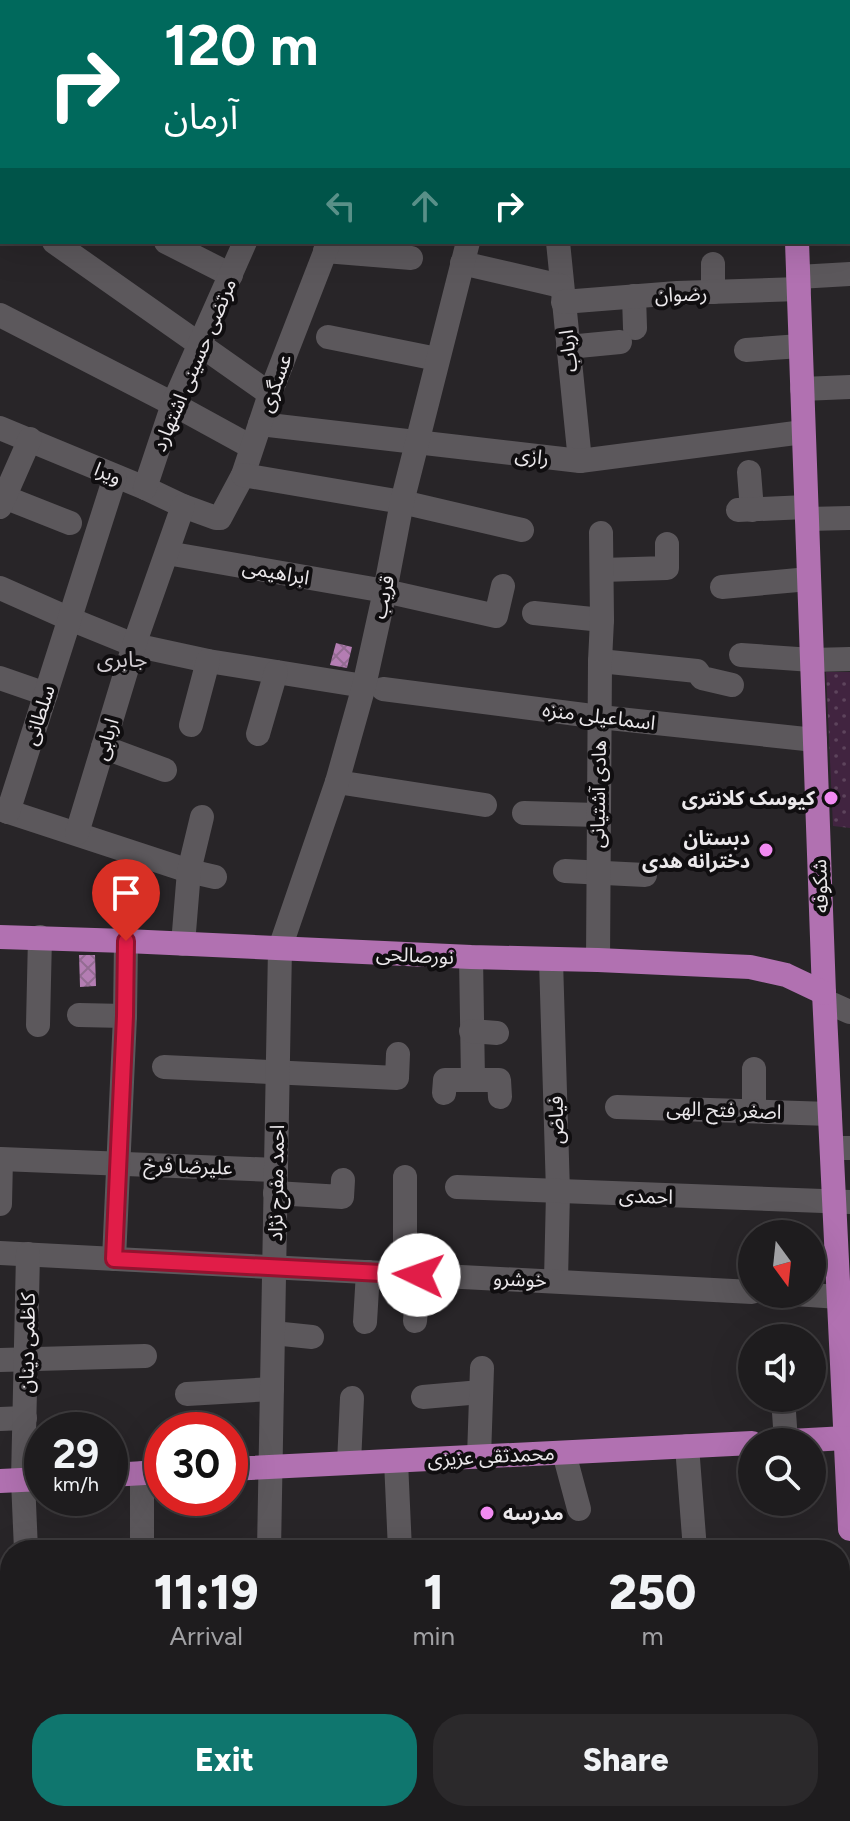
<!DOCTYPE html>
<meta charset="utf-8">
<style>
:root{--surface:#1e1c1e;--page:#2b292b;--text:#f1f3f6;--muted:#a1a1a4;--line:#3c3a3c;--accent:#0f766e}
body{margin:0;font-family:Figtree,"Noto Sans Arabic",sans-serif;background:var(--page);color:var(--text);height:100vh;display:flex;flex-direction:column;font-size:30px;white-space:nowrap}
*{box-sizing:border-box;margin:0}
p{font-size:26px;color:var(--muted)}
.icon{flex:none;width:44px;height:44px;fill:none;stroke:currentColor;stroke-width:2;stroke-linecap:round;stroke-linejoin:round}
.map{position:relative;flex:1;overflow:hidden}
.panel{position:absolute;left:0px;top:1540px;width:850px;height:282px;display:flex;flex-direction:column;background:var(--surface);border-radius:32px 32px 0 0;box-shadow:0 8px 32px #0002,0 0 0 2px var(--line)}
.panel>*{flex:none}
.guide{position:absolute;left:0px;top:0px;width:850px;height:244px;box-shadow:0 8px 32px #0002,0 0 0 2px var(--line);background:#00695c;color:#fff;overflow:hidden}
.needle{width:52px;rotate:165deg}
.tools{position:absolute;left:738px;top:1220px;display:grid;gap:16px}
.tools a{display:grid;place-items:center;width:88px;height:88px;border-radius:50%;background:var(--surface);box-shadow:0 8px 32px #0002,0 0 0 2px var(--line);font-size:40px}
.speed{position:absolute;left:24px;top:1412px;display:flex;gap:16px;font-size:40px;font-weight:700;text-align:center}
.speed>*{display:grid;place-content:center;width:104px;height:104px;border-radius:50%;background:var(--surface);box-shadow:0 8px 32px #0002,0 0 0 2px var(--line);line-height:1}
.speed small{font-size:20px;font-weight:400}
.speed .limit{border:12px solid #d22;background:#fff;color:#111}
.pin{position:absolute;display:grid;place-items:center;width:68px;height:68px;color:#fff;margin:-82px -34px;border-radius:50% 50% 50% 0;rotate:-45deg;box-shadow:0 0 8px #0007}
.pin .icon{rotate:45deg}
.me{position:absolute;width:88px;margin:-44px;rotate:273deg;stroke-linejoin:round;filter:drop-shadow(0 0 6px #0008)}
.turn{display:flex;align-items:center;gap:28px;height:168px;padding:0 32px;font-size:36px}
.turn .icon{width:104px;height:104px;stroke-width:2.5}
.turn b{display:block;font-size:56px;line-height:68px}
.lanes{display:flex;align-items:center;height:76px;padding:0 32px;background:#0003;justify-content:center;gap:40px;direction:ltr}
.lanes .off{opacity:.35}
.eta{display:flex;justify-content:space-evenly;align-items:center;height:136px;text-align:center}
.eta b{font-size:48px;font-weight:800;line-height:56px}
.action{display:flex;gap:16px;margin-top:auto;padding:16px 32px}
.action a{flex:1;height:92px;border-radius:32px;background:var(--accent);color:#fff;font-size:32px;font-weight:800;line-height:92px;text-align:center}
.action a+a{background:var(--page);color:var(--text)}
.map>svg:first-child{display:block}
.green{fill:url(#green-dots)}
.building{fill:url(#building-cross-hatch)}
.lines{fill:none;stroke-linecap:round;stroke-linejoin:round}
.major-tunnel{stroke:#454245;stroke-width:24;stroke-dasharray:24 12;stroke-linecap:butt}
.minor{stroke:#5c585c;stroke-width:24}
.major{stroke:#b171b1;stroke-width:24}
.route-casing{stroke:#92132f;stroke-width:20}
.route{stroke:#e11d48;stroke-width:14}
.poi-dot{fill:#f28af2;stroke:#100e10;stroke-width:3}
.labels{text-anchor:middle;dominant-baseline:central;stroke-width:8;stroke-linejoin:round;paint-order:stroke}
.street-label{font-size:20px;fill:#ebe8eb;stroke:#100e10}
.poi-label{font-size:20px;font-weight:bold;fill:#ebe8eb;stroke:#100e10;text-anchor:end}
.neighbourhood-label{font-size:22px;fill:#d0cbd0;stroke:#100e10}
</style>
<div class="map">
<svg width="850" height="1821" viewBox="0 0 850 1821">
<defs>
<pattern id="green-dots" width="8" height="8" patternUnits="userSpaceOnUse" patternTransform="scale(2)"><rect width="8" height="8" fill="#412440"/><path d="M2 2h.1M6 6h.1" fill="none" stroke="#5d445c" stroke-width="1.8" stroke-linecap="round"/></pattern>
<pattern id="building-cross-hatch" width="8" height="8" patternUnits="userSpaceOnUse" patternTransform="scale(2)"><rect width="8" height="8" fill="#b47db3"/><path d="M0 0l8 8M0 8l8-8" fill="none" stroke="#936c92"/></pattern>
</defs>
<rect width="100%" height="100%" fill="#282528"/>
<polygon class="green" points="826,672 850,672 850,828 833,826"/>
<g class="building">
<polygon points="336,643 352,647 347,668 330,665"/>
<polygon points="79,955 95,955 96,986 80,987"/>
</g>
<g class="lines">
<g class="major-tunnel">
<polyline points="136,2 138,0"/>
<polyline points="0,162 2,159"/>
</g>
<g class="minor">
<polyline points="362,0 366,2"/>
<polyline points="26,2 26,0"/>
<polyline points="289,2 290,0"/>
<polyline points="424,2 425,0"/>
<polyline points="531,2 531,0"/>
<polyline points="0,32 2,32"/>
<polyline points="848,62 850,62"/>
<polyline points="848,143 850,143"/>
<polyline points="0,204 2,205"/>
<polyline points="54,242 270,394"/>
<polyline points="166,242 231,275"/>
<polyline points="558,242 580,461"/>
<polyline points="325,251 411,258"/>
<polyline points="462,263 561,286"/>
<polyline points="713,264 713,292"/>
<polyline points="798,277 850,274"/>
<polyline points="634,296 635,328"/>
<polyline points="563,302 677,293 799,289"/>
<polyline points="0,315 173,404 246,444"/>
<polyline points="328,337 437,359"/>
<polyline points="568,347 620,342"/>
<polyline points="746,350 800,346"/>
<polyline points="802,389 850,387"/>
<polyline points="260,424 580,461 803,432"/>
<polyline points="0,428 145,488 183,506 216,518 220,518 243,475 270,394 329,242"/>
<polyline points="749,472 752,510"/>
<polyline points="243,475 402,502 522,530"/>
<polyline points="145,488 173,404 245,242"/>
<polyline points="4,497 70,523"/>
<polyline points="0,507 30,439"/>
<polyline points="738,510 806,507"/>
<polyline points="807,519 850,518"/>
<polyline points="167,553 385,591 496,616 503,586"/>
<polyline points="602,570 667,568 667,544"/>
<polyline points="722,587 809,579"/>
<polyline points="0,588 70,619 134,645 208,661 364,686"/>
<polyline points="534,613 602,620"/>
<polyline points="741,655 812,660 850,659"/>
<polyline points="600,661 697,671 702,678 732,685"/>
<polyline points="0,678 46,694"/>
<polyline points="383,689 600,717 815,740"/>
<polyline points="191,725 208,661"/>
<polyline points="258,734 276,672"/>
<polyline points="103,747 165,770"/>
<polyline points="337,782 485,805"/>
<polyline points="0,809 189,871 215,877"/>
<polyline points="8,812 115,477"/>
<polyline points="524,813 598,815"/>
<polyline points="77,833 134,645 183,506"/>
<polyline points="565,871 645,875"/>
<polyline points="183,944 189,871 202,817"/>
<polyline points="471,957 473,1080"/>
<polyline points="551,960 558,1192 556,1280"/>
<polyline points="598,960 600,661 602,620 601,533"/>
<polyline points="825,1001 850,1012"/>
<polyline points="79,1015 125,1016"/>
<polyline points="38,1025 40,937"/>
<polyline points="471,1031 497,1033"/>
<polyline points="164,1067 397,1078 398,1054"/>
<polyline points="754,1069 754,1111"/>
<polyline points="444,1093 445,1080 499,1080 500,1097"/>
<polyline points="617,1107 830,1114"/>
<polyline points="832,1148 850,1148"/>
<polyline points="405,1177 405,1274"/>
<polyline points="457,1187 850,1202"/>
<polyline points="275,1193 342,1197 343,1180"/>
<polyline points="0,1204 1,1159 276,1170"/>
<polyline points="0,1253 752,1292"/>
<polyline points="114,1259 125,1016 126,941"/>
<polyline points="795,1294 839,1297"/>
<polyline points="415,1321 419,1275"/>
<polyline points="365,1322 368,1272"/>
<polyline points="273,1333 312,1337"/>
<polyline points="0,1360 145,1356"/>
<polyline points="187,1394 272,1389"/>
<polyline points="423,1397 481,1392"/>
<polyline points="783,1398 786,1441"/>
<polyline points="0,1419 25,1418"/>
<polyline points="687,1446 695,1550"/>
<polyline points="564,1453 579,1509"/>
<polyline points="479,1457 482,1368"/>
<polyline points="396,1461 400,1550"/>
<polyline points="349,1463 352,1398"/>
<polyline points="26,1550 23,1480 28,1254"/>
<polyline points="142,1550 142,1473"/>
<polyline points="269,1550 280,948 337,782 364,686 385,591 402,502 468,242"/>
<polyline points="840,1626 850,1625"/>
<polyline points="0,1636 10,1635"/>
<polyline points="0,1700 10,1700"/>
<polyline points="0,1808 10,1804"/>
<polyline points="317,1812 320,1821"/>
<polyline points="716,1812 717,1821"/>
<polyline points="170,1821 195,1812"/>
<polyline points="421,1821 446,1812"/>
</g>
<g class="major">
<polyline points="111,2 113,0"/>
<polyline points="793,2 793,0"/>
<polyline points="0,142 2,139"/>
<polyline points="797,242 824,993 850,1529"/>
<polyline points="0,937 126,941 471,957 598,960 750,967 786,975 824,993"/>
<polyline points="772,1442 846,1438"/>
<polyline points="230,1469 752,1443"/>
<polyline points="110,1475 162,1472"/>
<polyline points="0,1481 42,1479"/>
</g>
</g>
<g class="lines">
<g class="route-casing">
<polyline id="route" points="126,941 125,1016 114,1259 419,1275"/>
</g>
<use href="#route" class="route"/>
</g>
<g class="poi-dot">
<circle cx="831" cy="798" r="8"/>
<circle cx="766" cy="850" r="8"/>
<circle cx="487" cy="1513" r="8"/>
</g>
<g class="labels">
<g class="street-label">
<text transform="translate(681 294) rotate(-2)">رضوان</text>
<text transform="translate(568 351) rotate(-96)">ارباب</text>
<text transform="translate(194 365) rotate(-67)">مرتضی حسینی اشتهارد</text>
<text transform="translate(275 383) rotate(-70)">عسگری</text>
<text transform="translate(532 456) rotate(7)">رازی</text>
<text transform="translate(108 473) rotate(23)">ویرا</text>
<text transform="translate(276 572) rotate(10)">ابراهیمی</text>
<text transform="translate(383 597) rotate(-78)">قریب</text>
<text transform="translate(39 715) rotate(-72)">سلطانی</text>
<text transform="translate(599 716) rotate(7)">اسماعیلی منزه</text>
<text transform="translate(106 739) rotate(-73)">اربابی</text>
<text transform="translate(598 794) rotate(-89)">هادی آشتیانی</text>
<text transform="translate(820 886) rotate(-92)">شکوفه</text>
<text transform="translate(415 955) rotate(3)">نورصالحی</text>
<text transform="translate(724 1110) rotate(2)">اصغر فتح الهی</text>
<text transform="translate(556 1120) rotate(-91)">فیاض</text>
<text transform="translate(188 1166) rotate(2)">علیرضا فرخ</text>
<text transform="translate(276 1183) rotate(-89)">احمد مفرح نژاد</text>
<text transform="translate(646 1196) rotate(2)">احمدی</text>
<text transform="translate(520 1279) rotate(2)">خوشرو</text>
<text transform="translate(27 1343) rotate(-89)">کاظمی دینان</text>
<text transform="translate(491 1456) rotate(-3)">محمدتقی عزیزی</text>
</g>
<g class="poi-label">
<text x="815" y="798">کیوسک کلانتری</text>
<text x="750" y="838">دبستان<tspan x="750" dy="23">دخترانه هدی</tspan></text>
<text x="503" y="1513" text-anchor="start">مدرسه</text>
</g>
<g class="neighbourhood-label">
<text x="122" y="659">جابری</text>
</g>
</g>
</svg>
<div class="tools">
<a><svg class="needle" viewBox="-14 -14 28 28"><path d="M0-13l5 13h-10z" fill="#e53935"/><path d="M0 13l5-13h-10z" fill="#a1a1a4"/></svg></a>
<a><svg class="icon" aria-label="sound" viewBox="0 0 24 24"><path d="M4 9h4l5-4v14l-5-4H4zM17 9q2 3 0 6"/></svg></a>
<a><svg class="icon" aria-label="search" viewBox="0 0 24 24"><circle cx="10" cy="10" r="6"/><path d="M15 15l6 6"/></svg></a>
</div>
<div class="speed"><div>29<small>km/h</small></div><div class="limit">30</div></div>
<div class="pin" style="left:126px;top:941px;background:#d93025"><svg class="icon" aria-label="arrive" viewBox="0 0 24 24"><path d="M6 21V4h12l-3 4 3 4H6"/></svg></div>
<svg class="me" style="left:419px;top:1275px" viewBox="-20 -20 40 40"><circle r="19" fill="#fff"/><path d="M0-13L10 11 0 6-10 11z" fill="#e11d48"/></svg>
<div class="guide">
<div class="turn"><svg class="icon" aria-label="right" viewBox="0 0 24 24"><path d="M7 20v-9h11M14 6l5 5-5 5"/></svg><div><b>120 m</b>آرمان</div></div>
<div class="lanes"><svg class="icon off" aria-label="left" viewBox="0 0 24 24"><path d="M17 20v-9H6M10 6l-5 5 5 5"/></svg><svg class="icon off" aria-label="ahead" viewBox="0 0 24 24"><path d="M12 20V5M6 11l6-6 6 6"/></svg><svg class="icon" aria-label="right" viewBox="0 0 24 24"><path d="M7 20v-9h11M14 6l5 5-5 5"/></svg></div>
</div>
<section class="panel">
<div class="eta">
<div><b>11:19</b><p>Arrival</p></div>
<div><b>1</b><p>min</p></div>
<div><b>250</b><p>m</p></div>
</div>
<div class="action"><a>Exit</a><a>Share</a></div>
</section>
</div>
